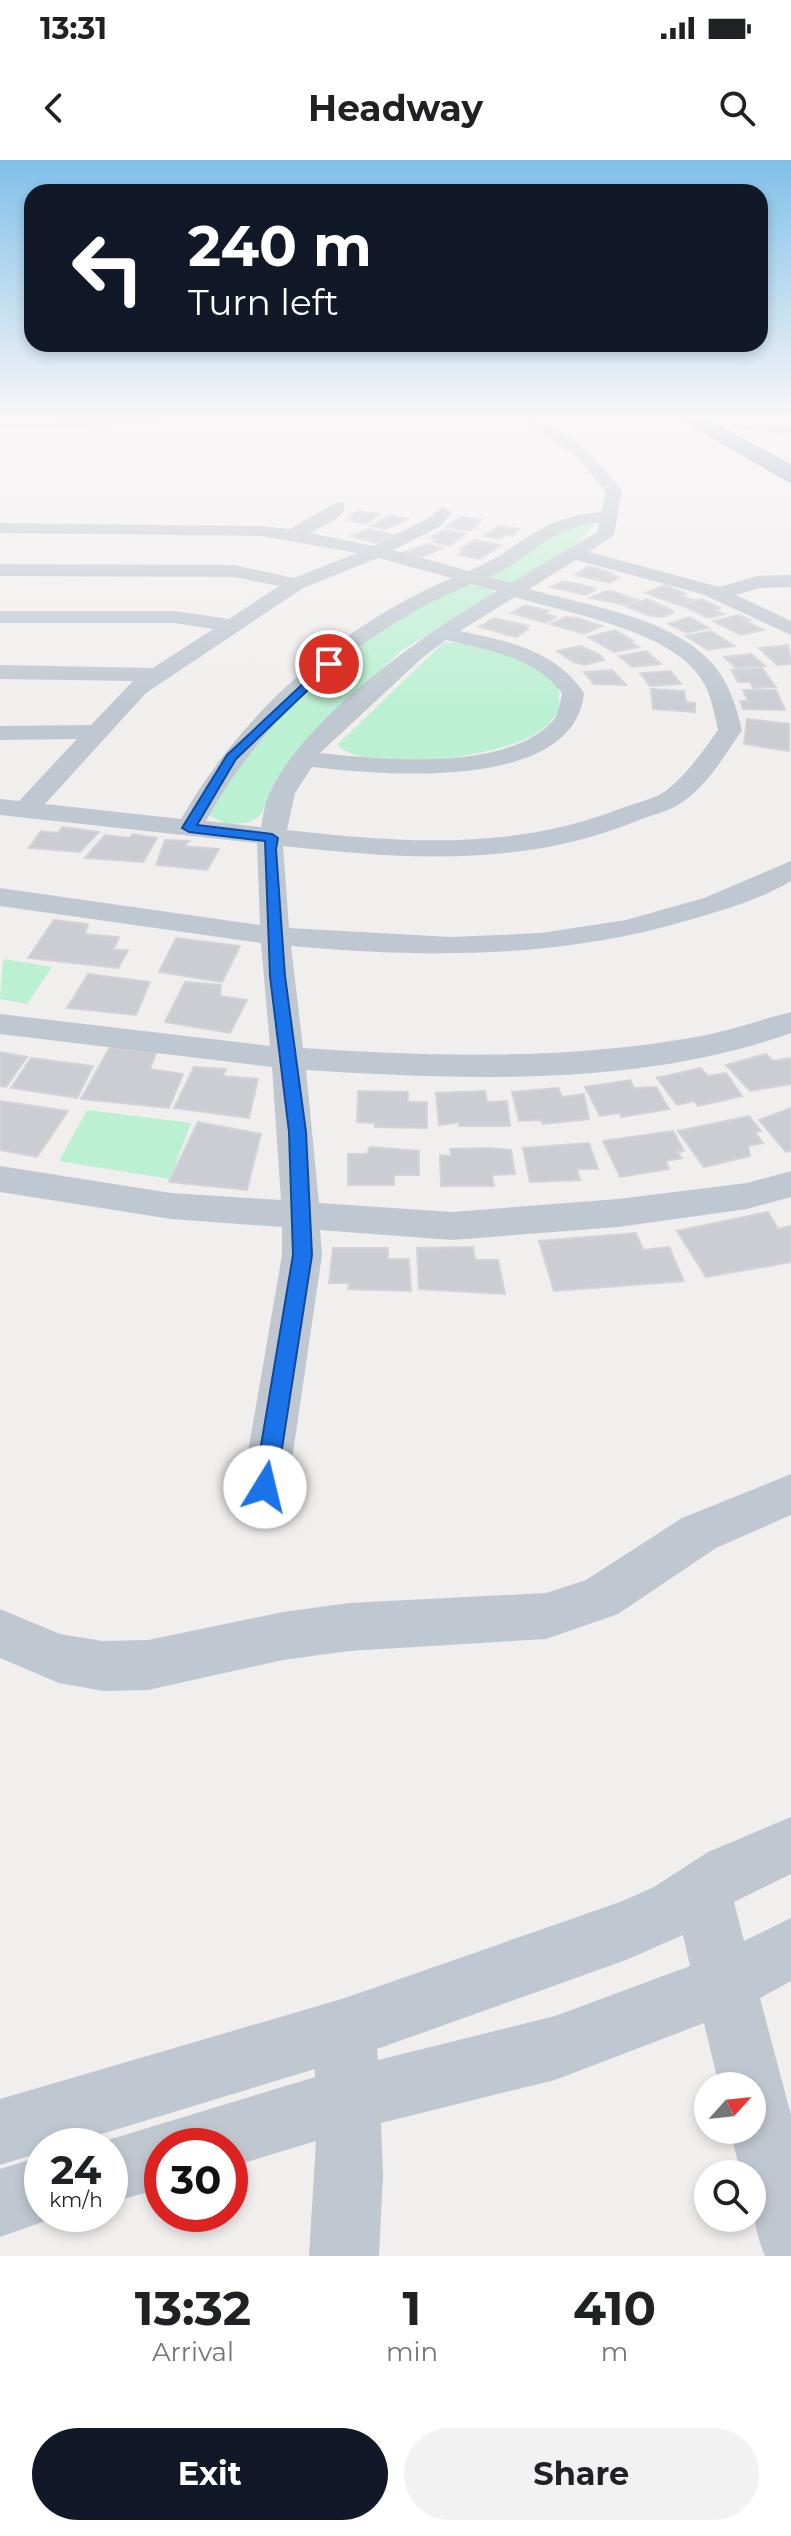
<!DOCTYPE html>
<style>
:root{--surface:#fff;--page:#f2f2f2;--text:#202124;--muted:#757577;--accent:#111827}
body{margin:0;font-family:Montserrat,sans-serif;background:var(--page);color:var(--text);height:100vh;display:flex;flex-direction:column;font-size:30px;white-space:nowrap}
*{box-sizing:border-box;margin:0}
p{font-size:26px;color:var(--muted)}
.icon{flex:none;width:44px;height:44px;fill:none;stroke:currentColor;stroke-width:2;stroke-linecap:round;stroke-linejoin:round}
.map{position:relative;height:2096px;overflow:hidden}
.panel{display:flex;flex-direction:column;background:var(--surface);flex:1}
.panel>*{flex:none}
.top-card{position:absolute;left:24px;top:24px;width:744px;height:168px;border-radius:24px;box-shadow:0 4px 12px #0003;background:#111827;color:#fff;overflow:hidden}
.needle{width:52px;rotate:63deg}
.fabs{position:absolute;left:694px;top:1912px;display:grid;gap:16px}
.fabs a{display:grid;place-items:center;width:72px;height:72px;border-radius:50%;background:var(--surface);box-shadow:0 4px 12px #0003;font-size:40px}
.speed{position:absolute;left:24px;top:1968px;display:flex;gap:16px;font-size:40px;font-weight:700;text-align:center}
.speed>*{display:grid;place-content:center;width:104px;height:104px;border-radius:50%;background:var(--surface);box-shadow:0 4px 12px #0003;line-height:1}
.speed small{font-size:20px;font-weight:400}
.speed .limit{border:12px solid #d22;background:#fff;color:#111}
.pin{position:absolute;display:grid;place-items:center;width:68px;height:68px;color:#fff;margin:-34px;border:4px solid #fff;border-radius:50%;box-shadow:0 2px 8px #0007}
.me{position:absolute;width:88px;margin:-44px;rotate:9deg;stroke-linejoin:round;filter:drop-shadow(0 0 6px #0008)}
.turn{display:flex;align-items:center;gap:28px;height:168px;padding:0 32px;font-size:36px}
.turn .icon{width:104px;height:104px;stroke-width:2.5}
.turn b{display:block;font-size:56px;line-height:68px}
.eta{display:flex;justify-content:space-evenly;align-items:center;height:136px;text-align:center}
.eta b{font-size:48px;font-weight:700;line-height:56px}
.cta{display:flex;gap:16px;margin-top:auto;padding:16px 32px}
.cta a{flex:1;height:92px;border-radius:48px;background:var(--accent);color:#fff;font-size:32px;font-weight:700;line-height:92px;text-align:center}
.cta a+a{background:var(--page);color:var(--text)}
.status{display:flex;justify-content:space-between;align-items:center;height:56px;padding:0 40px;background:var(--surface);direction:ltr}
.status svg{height:22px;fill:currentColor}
header{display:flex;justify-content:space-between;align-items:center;height:104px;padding:0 32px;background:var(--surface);font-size:36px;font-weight:700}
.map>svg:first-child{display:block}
.green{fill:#bcf0d3}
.building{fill:#cbcdd3;stroke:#d2d4da;stroke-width:2}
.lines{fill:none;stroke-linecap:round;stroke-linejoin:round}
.highway-casing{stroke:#7088aa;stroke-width:4}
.minor{fill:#bfc8d1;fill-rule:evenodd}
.highway{fill:#859dbe;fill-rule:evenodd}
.route{fill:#1a73e8;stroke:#114b97;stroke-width:2}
</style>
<div class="status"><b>13:31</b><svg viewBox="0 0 49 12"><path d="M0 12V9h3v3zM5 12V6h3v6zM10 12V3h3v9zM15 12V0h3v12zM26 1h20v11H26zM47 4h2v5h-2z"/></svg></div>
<header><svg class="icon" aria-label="back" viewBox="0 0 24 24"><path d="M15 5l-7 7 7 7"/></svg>Headway<svg class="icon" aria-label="search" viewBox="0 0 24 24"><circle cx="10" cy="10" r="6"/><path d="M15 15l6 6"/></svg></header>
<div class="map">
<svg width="791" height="2096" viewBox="0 0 791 2096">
<rect width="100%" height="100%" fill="#f1eeee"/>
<g class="green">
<path d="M591,363L593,366L573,388L520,423L495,422L489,416C522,398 554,368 591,363Z"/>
<path d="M469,425L486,426L494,431L491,437L401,491L313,572L275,625L260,656L247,663L226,664L209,655C214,644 218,632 225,622C268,556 393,448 469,425Z"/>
<path d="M467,482C501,491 532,501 558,526L560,549C555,555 550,564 544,568C511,597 369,616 337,585L443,483Z"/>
<polygon points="3,799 52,807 27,844 0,839"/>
<polygon points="87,950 191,963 170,1019 59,1001"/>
</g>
<g class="building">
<polygon points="358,351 379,354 366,364 351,361 354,359 347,358"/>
<polygon points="389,356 408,359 386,369 372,366"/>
<polygon points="460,357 481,360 470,371 446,367"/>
<polygon points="499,366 519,369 513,376 504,375 501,379 484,376"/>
<polygon points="369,369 393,375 376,383 351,376"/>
<polygon points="444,370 465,374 449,386 433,382 438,379 431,377"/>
<polygon points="475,380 501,385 480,399 459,395 463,390 460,389"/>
<polygon points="428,384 443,388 422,397 401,393"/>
<polygon points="588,406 612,413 609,414 619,417 610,423 575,415"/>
<polygon points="563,421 595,428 591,430 594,431 586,435 550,427"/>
<polygon points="665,425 686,434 681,436 693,440 678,445 645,433"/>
<polygon points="606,431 614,432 638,440 626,445 590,438"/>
<polygon points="647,439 673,451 673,453 662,457 647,455 626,446"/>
<polygon points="701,439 720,448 715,450 724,454 708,458 681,445"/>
<polygon points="525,445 549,451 545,454 556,457 546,463 511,453"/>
<polygon points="739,455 750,460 746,461 764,470 741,475 713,461"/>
<polygon points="565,457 577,458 602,466 584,474 550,464"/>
<polygon points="690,457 709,468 687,473 668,464"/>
<polygon points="494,458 528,466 525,467 528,469 516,477 479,467"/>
<polygon points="615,470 633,481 630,482 639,487 614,492 588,477"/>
<polygon points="711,471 734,486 708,490 686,476"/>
<polygon points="788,485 791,504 777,505 759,488"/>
<polygon points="581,486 600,495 604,500 585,505 573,502 557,491"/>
<polygon points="646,491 661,504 632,507 619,496"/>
<polygon points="751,494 765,506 736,508 724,497"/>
<polygon points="762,508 776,527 753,528 750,522 738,522 731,510"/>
<polygon points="612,510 626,525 594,524 584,512"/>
<polygon points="670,511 681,524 650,526 640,513"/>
<polygon points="651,529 684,531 686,542 695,543 695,552 653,549"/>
<polygon points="743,530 776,530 785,550 743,549 740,541 748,541"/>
<polygon points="747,559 789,564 789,591 744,584"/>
<polygon points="62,667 99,672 80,692 29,688 41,671 58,673"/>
<polygon points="133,674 157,678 143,702 85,698 105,675 129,678"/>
<polygon points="165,680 189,681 184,686 219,689 207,710 156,705"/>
<polygon points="54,760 88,764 85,774 119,777 113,790 128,790 118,808 28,798"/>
<polygon points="176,778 240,786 222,822 159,812"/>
<polygon points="88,814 150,822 136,855 67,848"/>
<polygon points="185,822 221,825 220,836 247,840 230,873 165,862"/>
<polygon points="110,887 156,893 150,909 183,914 169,948 81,939"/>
<polygon points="0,892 27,897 6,927 0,926"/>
<polygon points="766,894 773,901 791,898 791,924 750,931 726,905"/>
<polygon points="31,898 93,906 77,938 11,928"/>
<polygon points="194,907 226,909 223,916 258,919 249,958 174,948"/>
<polygon points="700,908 708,916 726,913 742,936 698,946 694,941 677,945 657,918"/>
<polygon points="630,920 634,928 656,927 669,949 621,957 620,953 600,956 585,927"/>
<polygon points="558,928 562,937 584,934 589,959 543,964 541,960 519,961 512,932"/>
<polygon points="358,931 408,932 408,942 427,942 427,968 375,967 375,963 357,962"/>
<polygon points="485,931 487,942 507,941 510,966 459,966 459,962 439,965 436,933"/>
<polygon points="0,941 68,951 37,997 0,990"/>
<polygon points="791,948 791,991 786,992 759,960"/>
<polygon points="749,956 761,971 755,972 763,983 748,986 750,996 704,1007 678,971"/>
<polygon points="198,962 261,974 247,1030 169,1022"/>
<polygon points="673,971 684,991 677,992 682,998 666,1001 669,1009 620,1017 603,981"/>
<polygon points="589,983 598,1009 577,1009 580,1020 530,1022 523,988"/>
<polygon points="370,987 419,991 419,1015 394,1015 394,1025 348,1025 348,994 367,994"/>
<polygon points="489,988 511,990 515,1014 492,1015 494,1026 441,1026 440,995 451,996 450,989"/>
<polygon points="768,1052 778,1069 791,1066 791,1102 706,1117 677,1071"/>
<polygon points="636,1073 643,1090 669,1087 684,1121 554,1131 539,1081"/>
<polygon points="473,1087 475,1100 498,1100 505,1134 419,1129 417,1088"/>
<polygon points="333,1088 388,1088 388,1099 409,1099 411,1131 348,1129 349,1123 329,1123"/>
</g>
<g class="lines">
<g class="highway-casing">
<polygon id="highway" points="678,256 698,256 791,307 791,321"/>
</g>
<g class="minor">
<polygon points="142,256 267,256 260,260 0,269 0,261"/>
<path d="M519,256C556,254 601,303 622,331L614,375L589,392L719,427L757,416L791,415V427L759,428L736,435L791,461V475L702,434L576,400L529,429C587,446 669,456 712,503C729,522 736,546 742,570C725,595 709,623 684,641C671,651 649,656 634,662C520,708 402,699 283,686L289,768L451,777L541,773L626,760L704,738L791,701V721C759,740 724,750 689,760C558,799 426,798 291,786L303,888C434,897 567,900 696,877C729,871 759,860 791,852V873C639,927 465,920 306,910L319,1043L452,1052L618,1039L747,1023L791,1011V1037L747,1049L618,1067L452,1080L320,1070L322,1095L288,1327L281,1341L265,1347L249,1341L242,1327L282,1095V1067L171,1059L0,1032V1006L171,1033L281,1040L272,907L0,874V854L270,886L261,783L0,746V728L260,765L257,683L0,655V639L19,641L77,579L0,580V566L91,565L133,521L0,519V505L153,508L213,469L175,463H0V451H175L229,459L279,426L234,417L0,416V404L234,405L294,418L357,393L261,376L0,373V363L261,366L289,369L338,342L344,343V351L335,360L310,373L373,386L429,358L443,347L452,352L441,366L393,390L469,411C524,388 536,357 601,352L606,332L576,296ZM599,363L597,372L511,423L489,417C533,398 547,367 599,363ZM378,398L452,418C340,465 241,554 181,659L45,644L146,533L303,428ZM471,424L497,431C423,475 308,554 270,632C265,642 263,656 261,667L206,661C263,557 361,469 471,424ZM515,437C567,453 668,470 700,517C711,533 714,552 718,570C703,591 688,613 667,630C655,639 636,643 622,648C513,691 401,683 287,670L295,633L312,607C382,615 574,633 584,533C555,490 508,481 460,471ZM446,480C488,490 535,497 562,533C560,543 559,555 552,562C504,612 383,600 320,593L422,498Z"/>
<polygon points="740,262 791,266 791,274 735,269 735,263"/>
<polygon points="791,1314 791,1355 716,1388 618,1454 546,1479 349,1491 283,1500 148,1530 103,1531 59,1523 0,1498 0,1449 60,1474 103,1481 148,1480 283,1452 349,1443 546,1433 586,1420 682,1358"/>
<path d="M791,1657V1714L734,1742L744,1781L791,1758V1821L760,1838L791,1955V2096H765C753,2068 752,2044 752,2014H741L730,1970H752V1926H719L704,1863L555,1920L381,1963L383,2015L379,2096H309L316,1981L230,2007V1986H162V2028L110,2043V1986H88L315,1917V1909L62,1986H42V1992L0,2005V1939L345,1838L620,1742L654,1727L708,1692ZM683,1775L690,1806L555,1856L378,1900L377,1889L626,1800Z"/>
<polygon points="42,1996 42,2054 65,2054 0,2077 0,2009"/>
</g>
<use href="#highway" class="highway"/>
</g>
<linearGradient id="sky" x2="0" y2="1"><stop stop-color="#81c0ea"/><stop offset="0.47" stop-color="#f9f7f7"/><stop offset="1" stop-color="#f9f7f7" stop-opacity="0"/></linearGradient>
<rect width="791" height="549" fill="url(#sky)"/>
<polygon class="route" points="326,502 335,504 236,599 197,665 272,674 278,678 276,689 285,816 306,972 312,1095 276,1327 273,1334 258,1334 254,1327 293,1095 289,972 270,816 265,681 189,672 182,668 227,595"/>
</svg>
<div class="fabs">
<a><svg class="needle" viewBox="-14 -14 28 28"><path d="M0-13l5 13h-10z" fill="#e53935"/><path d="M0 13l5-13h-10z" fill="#757577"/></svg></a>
<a><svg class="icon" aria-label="search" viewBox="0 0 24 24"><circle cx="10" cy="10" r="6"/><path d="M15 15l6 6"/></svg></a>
</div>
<div class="speed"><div>24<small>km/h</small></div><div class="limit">30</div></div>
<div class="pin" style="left:329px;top:504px;background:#d93025"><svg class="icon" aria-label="arrive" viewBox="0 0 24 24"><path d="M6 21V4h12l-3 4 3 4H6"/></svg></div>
<svg class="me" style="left:265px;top:1327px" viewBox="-20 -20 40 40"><circle r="19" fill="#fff"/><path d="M0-13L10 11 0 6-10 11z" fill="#1a73e8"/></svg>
<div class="top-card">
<div class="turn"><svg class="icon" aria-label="left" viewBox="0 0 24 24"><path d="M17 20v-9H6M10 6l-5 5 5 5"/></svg><div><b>240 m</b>Turn left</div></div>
</div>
</div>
<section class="panel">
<div class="eta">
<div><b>13:32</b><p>Arrival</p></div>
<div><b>1</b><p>min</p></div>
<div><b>410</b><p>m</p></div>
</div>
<div class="cta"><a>Exit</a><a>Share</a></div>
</section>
